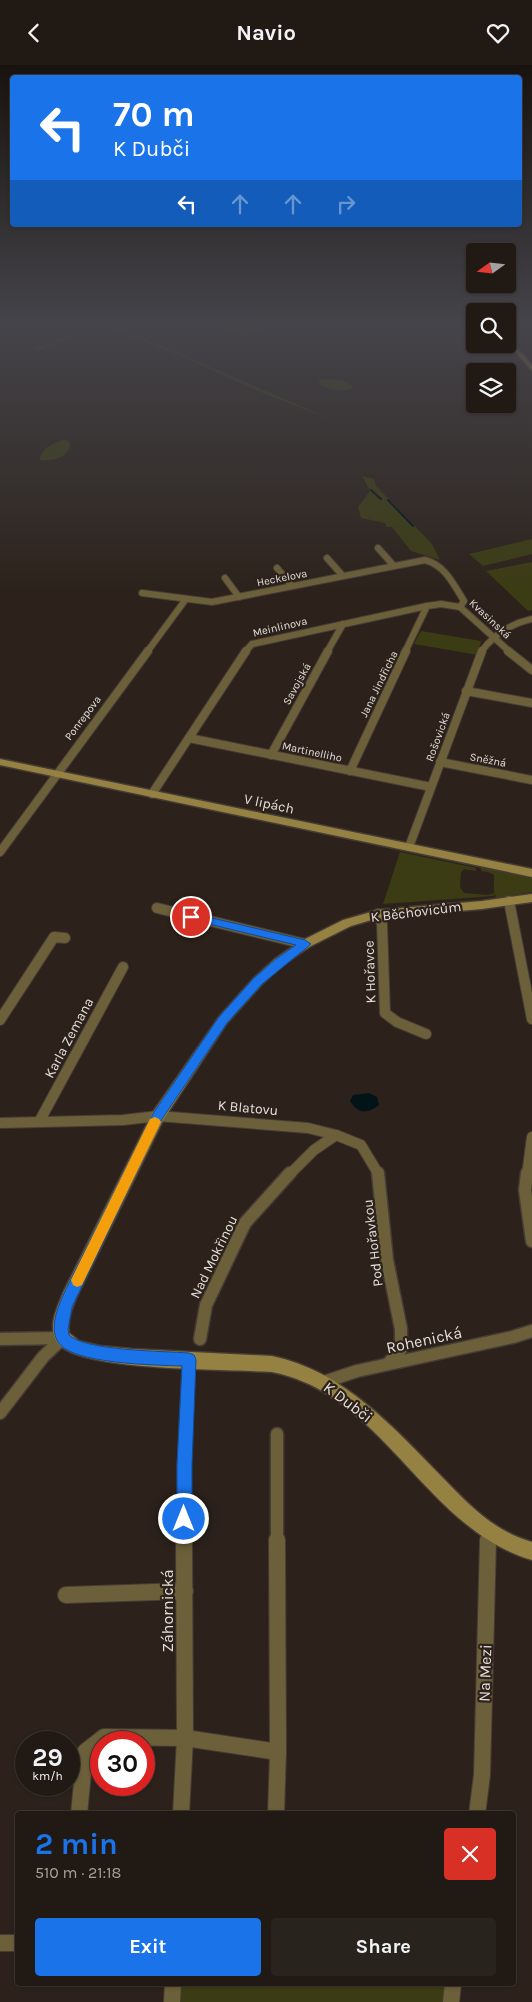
<!DOCTYPE html>
<meta charset="utf-8">
<style>
:root{--surface:#211a14;--page:#29231d;--text:#f1f3f6;--muted:#a2a1a0;--line:#3e3834;--accent:#1a73e8}
body{margin:0;font-family:Karla,sans-serif;background:var(--page);color:var(--text);height:100vh;display:flex;flex-direction:column;font-size:19px;white-space:nowrap}
*{box-sizing:border-box;margin:0}
p{font-size:16px;color:var(--muted)}
.icon{flex:none;width:28px;height:28px;fill:none;stroke:currentColor;stroke-width:2;stroke-linecap:round;stroke-linejoin:round}
.map{position:relative;flex:1;overflow:hidden}
.drawer{position:absolute;left:15px;top:1746px;width:501px;height:175px;display:flex;flex-direction:column;background:var(--surface);border-radius:5px;box-shadow:0 1px 4px #0004,0 0 0 1px var(--line)}
.drawer>*{flex:none}
.top-card{position:absolute;left:10px;top:10px;width:512px;height:152px;border-radius:5px;box-shadow:0 1px 4px #0004,0 0 0 1px var(--line);background:#1a73e8;color:#fff;overflow:hidden}
.needle{width:32px;rotate:255deg}
.tools{position:absolute;left:466px;top:178px;display:grid;gap:10px}
.tools a{display:grid;place-items:center;width:50px;height:50px;border-radius:5px;background:var(--surface);box-shadow:0 1px 4px #0004,0 0 0 1px var(--line);font-size:25px}
.speed{position:absolute;left:15px;top:1666px;display:flex;gap:10px;font-size:25px;font-weight:700;text-align:center}
.speed>*{display:grid;place-content:center;width:65px;height:65px;border-radius:50%;background:var(--surface);box-shadow:0 1px 4px #0004,0 0 0 1px var(--line);line-height:1}
.speed small{font-size:12px;font-weight:400}
.speed .limit{border:8px solid #d22;background:#fff;color:#111}
.pin{position:absolute;display:grid;place-items:center;width:42px;height:42px;color:#fff;margin:-21px;border:2px solid #fff;border-radius:50%;box-shadow:0 1px 5px #0007}
.me{position:absolute;width:55px;margin:-28px;rotate:0deg;stroke-linejoin:round;filter:drop-shadow(0 0 4px #0008)}
.turn{display:flex;align-items:center;gap:18px;height:105px;padding:0 20px;font-size:22px}
.turn .icon{width:65px;height:65px;stroke-width:2.5}
.turn b{display:block;font-size:35px;line-height:42px}
.lanes{display:flex;align-items:center;height:48px;padding:0 20px;background:#0003;justify-content:center;gap:25px;direction:ltr}
.lanes .off{opacity:.35}
.round{display:grid;place-items:center;flex:none;width:52px;height:52px;border-radius:5px;background:var(--page)}
.overview{display:flex;align-items:center;justify-content:space-between;height:85px;padding:0 20px}
h1{font-size:30px;font-weight:700;line-height:38px;color:var(--accent)}
.primary-button{display:flex;gap:10px;margin-top:auto;padding:10px 20px}
.primary-button a{flex:1;height:58px;border-radius:5px;background:var(--accent);color:#fff;font-size:20px;font-weight:700;line-height:58px;text-align:center}
.primary-button a+a{background:var(--page);color:var(--text)}
header{display:flex;justify-content:space-between;align-items:center;height:65px;padding:0 20px;background:var(--surface);font-size:22px;font-weight:700}
.map>svg:first-child{display:block}
.green{fill:#3b3c13}
.water{fill:#031419}
.lines{fill:none;stroke-linecap:round;stroke-linejoin:round}
.stream{stroke:#031419;stroke-width:2}
.street-far4-casing{stroke:#463c36;stroke-width:8}
.street-far3-casing{stroke:#463c36;stroke-width:10}
.street-far2-casing{stroke:#463c36;stroke-width:12}
.street-far1-casing{stroke:#463c36;stroke-width:15}
.street-casing{stroke:#463c36;stroke-width:18}
.secondary-casing{stroke:#463c36;stroke-width:3}
.street-far4{stroke:#6c603a;stroke-width:6}
.street-far3{stroke:#6c603a;stroke-width:8}
.street-far2{stroke:#6c603a;stroke-width:10}
.street-far1{stroke:#6c603a;stroke-width:12}
.street{stroke:#6c603a;stroke-width:16}
.secondary{fill:#958142;fill-rule:evenodd}
.route{fill:#1a73e8;stroke:#114b97}
.slow{fill:#f59e0b}
.labels{text-anchor:middle;dominant-baseline:central;stroke-width:4.5;stroke-linejoin:round;paint-order:stroke}
.far-street-label{font-size:11px;fill:#e5ded9;stroke:#2c221b}
.street-label{font-size:14px;fill:#e5ded9;stroke:#2c221b}
.near-street-label{font-size:16px;fill:#e5ded9;stroke:#2c221b}
</style>
<header><svg class="icon" aria-label="back" viewBox="0 0 24 24"><path d="M15 5l-7 7 7 7"/></svg>Navio<svg class="icon" aria-label="heart" viewBox="0 0 24 24"><path d="M12 20l-8-8c-3-5 5-10 8-4 3-6 11-1 8 4z"/></svg></header>
<div class="map">
<svg width="532" height="1937" viewBox="0 0 532 1937">
<rect width="100%" height="100%" fill="#2c221b"/>
<g class="green">
<polygon points="98,258 110,258 330,354 253,324 181,291 106,261 99,261 39,285 34,284 95,261"/>
<polygon points="216,258 288,258 268,261 244,271 222,263"/>
<path d="M323,314L342,315L352,320L353,323C341,328 326,326 318,317Z"/>
<path d="M64,375L69,376L70,382C64,394 53,396 40,395C40,384 54,377 64,375Z"/>
<polygon points="362,411 374,414 376,421 432,479 440,495 411,486 392,462 387,462 385,458 361,453 358,442 370,426"/>
<polygon points="532,474 532,489 483,501 469,489"/>
<polygon points="532,497 532,545 528,546 486,506"/>
<polygon points="421,566 481,576 478,590 414,579"/>
<polygon points="400,787 476,803 476,806 464,804 461,807 460,822 464,828 488,830 494,828 494,810 488,807 481,806 481,802 532,813 532,827 496,833 495,829 493,831 383,839"/>
<polygon points="178,1919 455,1919 454,1937 176,1937"/>
</g>
<path class="water" d="M369,1028L377,1032L379,1040C368,1049 358,1049 350,1036L353,1030Z"/>
<g class="lines">
<g class="stream">
<polyline points="371,425 381,434"/>
<polyline points="388,435 413,461"/>
</g>
<g class="street-far4-casing">
<g id="street-far4">
<polyline points="378,483 394,501"/>
<polyline points="327,493 343,511"/>
<polyline points="277,503 292,521"/>
<polyline points="225,513 239,532"/>
<path d="M142,528L212,537L425,495C445,500 454,520 464,536L460,542"/>
<polyline points="460,542 510,587"/>
<polyline points="147,587 186,534"/>
<polyline points="245,587 252,579 427,541 441,539 460,542"/>
<polyline points="327,587 343,559"/>
<polyline points="405,587 427,541"/>
<path d="M481,587C494,569 510,559 532,554"/>
</g>
</g>
<g class="street-far3-casing">
<g id="street-far3">
<polyline points="508,586 532,605"/>
<polyline points="466,626 532,638"/>
<polyline points="189,673 431,722"/>
<polyline points="271,690 328,586"/>
<polyline points="440,697 532,715"/>
<polyline points="350,706 406,586"/>
<polyline points="152,729 246,586"/>
<polyline points="409,782 482,586"/>
<polyline points="0,787 148,586"/>
</g>
</g>
<g class="street-far2-casing">
<g id="street-far2">
<polyline points="509,836 532,954"/>
<polyline points="157,843 305,879"/>
<polyline points="378,849 382,859 385,948 397,957 426,969"/>
<polyline points="0,955 54,872 65,873"/>
<polyline points="39,1057 123,902"/>
<polyline points="0,1058 123,1055 158,1051 308,1063 336,1070 361,1080 379,1110"/>
<polyline points="289,1110 314,1085 336,1070"/>
<polyline points="527,1110 532,1072"/>
</g>
</g>
<g class="street-far1-casing">
<g id="street-far1">
<polyline points="378,1108 387,1195 401,1264 401,1284 388,1299"/>
<polyline points="527,1108 525,1125 532,1176"/>
<polyline points="0,1274 63,1273"/>
<polyline points="200,1274 206,1240 245,1158 290,1108"/>
<polyline points="324,1317 357,1306 513,1272 532,1266"/>
<polyline points="0,1348 43,1292 63,1273"/>
<polyline points="277,1369 277,1476"/>
<polyline points="184,1476 184,1400 189,1295"/>
<polyline points="488,1476 488,1468"/>
</g>
</g>
<g class="street-casing">
<g id="street">
<polyline points="184,1475 185,1673 278,1687"/>
<polyline points="66,1530 185,1526"/>
<polyline points="79,1749 85,1687 104,1672 185,1673 181,1749"/>
<polyline points="276,1749 278,1687 277,1475"/>
<polyline points="477,1749 482,1710 488,1475"/>
<polyline points="0,1878 18,1878"/>
<polyline points="172,1937 173,1919"/>
<polyline points="451,1937 453,1919"/>
</g>
</g>
<g class="secondary-casing">
<g id="secondary">
<polygon points="508,273 532,300 532,306 508,278"/>
<polygon points="0,694 532,804 532,812 0,700"/>
<path d="M532,829V837L482,844L378,853L351,861L309,882L283,900L262,919L227,958L163,1055L77,1231C72,1243 67,1255 69,1268L79,1276L100,1281L132,1284L272,1291C344,1306 394,1363 443,1413C469,1440 495,1467 532,1477V1495C425,1464 384,1329 272,1307C234,1304 75,1307 57,1277C47,1261 58,1241 64,1226L153,1047L219,952L254,913L275,894L301,876L343,855L378,845L482,836Z"/>
</g>
</g>
<use href="#street-far4" class="street-far4"/>
<use href="#street-far3" class="street-far3"/>
<use href="#street-far2" class="street-far2"/>
<use href="#street-far1" class="street-far1"/>
<use href="#street" class="street"/>
<use href="#secondary" class="secondary"/>
</g>
<linearGradient id="sky" x2="0" y2="1"><stop stop-color="#18130f"/><stop offset="0.49" stop-color="#45444a"/><stop offset="1" stop-color="#45444a" stop-opacity="0"/></linearGradient>
<rect width="532" height="529" fill="url(#sky)"/>
<path class="route" d="M191,848L305,875L311,879L262,919L227,958L162,1054L72,1242L68,1264L69,1270C85,1286 164,1286 189,1288L194,1290L196,1295L192,1400V1454L190,1460L184,1462L179,1460L177,1454V1400L182,1301C156,1300 71,1299 58,1277C48,1261 60,1237 67,1222L154,1047L219,952L254,913L276,894L296,880L188,854L186,852Z"/>
<polygon class="slow" points="155,1052 159,1054 161,1057 82,1220 77,1222 73,1220 71,1215 73,1211 150,1054"/>
<g class="labels">
<g class="far-street-label">
<text transform="translate(282 513) rotate(-11)">Heckelova</text>
<text transform="translate(490 554) rotate(43)">Kvasinská</text>
<text transform="translate(280 562) rotate(-13)">Meinlinova</text>
<text transform="translate(297 619) rotate(-61)">Savojská</text>
<text transform="translate(379 619) rotate(-64)">Jana Jindřicha</text>
<text transform="translate(83 653) rotate(-53)">Ponrepova</text>
<text transform="translate(438 672) rotate(-70)">Rošovická</text>
<text transform="translate(312 687) rotate(12)">Martinelliho</text>
<text transform="translate(488 695) rotate(11)">Sněžná</text>
</g>
<g class="street-label">
<text transform="translate(269 739) rotate(12)">V lipách</text>
<text transform="translate(416 847) rotate(-7)">K Běchovicům</text>
<text transform="translate(370 907) rotate(-92)">K Hořavce</text>
<text transform="translate(69 973) rotate(-62)">Karla Zemana</text>
<text transform="translate(248 1043) rotate(5)">K Blatovu</text>
<text transform="translate(373 1178) rotate(-97)">Pod Hořavkou</text>
<text transform="translate(214 1192) rotate(-64)">Nad Mokřinou</text>
</g>
<g class="near-street-label">
<text transform="translate(424 1275) rotate(-12)">Rohenická</text>
<text transform="translate(348 1337) rotate(37)">K Dubči</text>
<text transform="translate(167 1546) rotate(-90)">Záhornická</text>
<text transform="translate(485 1608) rotate(-88)">Na Mezi</text>
</g>
</g>
</svg>
<div class="tools">
<a><svg class="needle" viewBox="-14 -14 28 28"><path d="M0-13l5 13h-10z" fill="#e53935"/><path d="M0 13l5-13h-10z" fill="#a2a1a0"/></svg></a>
<a><svg class="icon" aria-label="search" viewBox="0 0 24 24"><circle cx="10" cy="10" r="6"/><path d="M15 15l6 6"/></svg></a>
<a><svg class="icon" aria-label="layers" viewBox="0 0 24 24"><path d="M12 4l9 5-9 5-9-5zM3 14l9 5 9-5"/></svg></a>
</div>
<div class="speed"><div>29<small>km/h</small></div><div class="limit">30</div></div>
<div class="pin" style="left:191px;top:852px;background:#d93025"><svg class="icon" aria-label="arrive" viewBox="0 0 24 24"><path d="M6 21V4h12l-3 4 3 4H6"/></svg></div>
<svg class="me" style="left:184px;top:1454px" viewBox="-20 -20 40 40"><circle r="17" fill="#1a73e8" stroke="#fff" stroke-width="3"/><path d="M0-11L8 9 0 5-8 9z" fill="#fff"/></svg>
<div class="top-card">
<div class="turn"><svg class="icon" aria-label="left" viewBox="0 0 24 24"><path d="M17 20v-9H6M10 6l-5 5 5 5"/></svg><div><b>70 m</b>K Dubči</div></div>
<div class="lanes"><svg class="icon" aria-label="left" viewBox="0 0 24 24"><path d="M17 20v-9H6M10 6l-5 5 5 5"/></svg><svg class="icon off" aria-label="ahead" viewBox="0 0 24 24"><path d="M12 20V5M6 11l6-6 6 6"/></svg><svg class="icon off" aria-label="ahead" viewBox="0 0 24 24"><path d="M12 20V5M6 11l6-6 6 6"/></svg><svg class="icon off" aria-label="right" viewBox="0 0 24 24"><path d="M7 20v-9h11M14 6l5 5-5 5"/></svg></div>
</div>
<section class="drawer">
<div class="overview"><div><h1>2 min</h1><p>510 m · 21:18</p></div><a class="round" style="background:#d93025;color:#fff"><svg class="icon" aria-label="close" viewBox="0 0 24 24"><path d="M6 6l12 12M18 6L6 18"/></svg></a></div>
<div class="primary-button"><a>Exit</a><a>Share</a></div>
</section>
</div>
